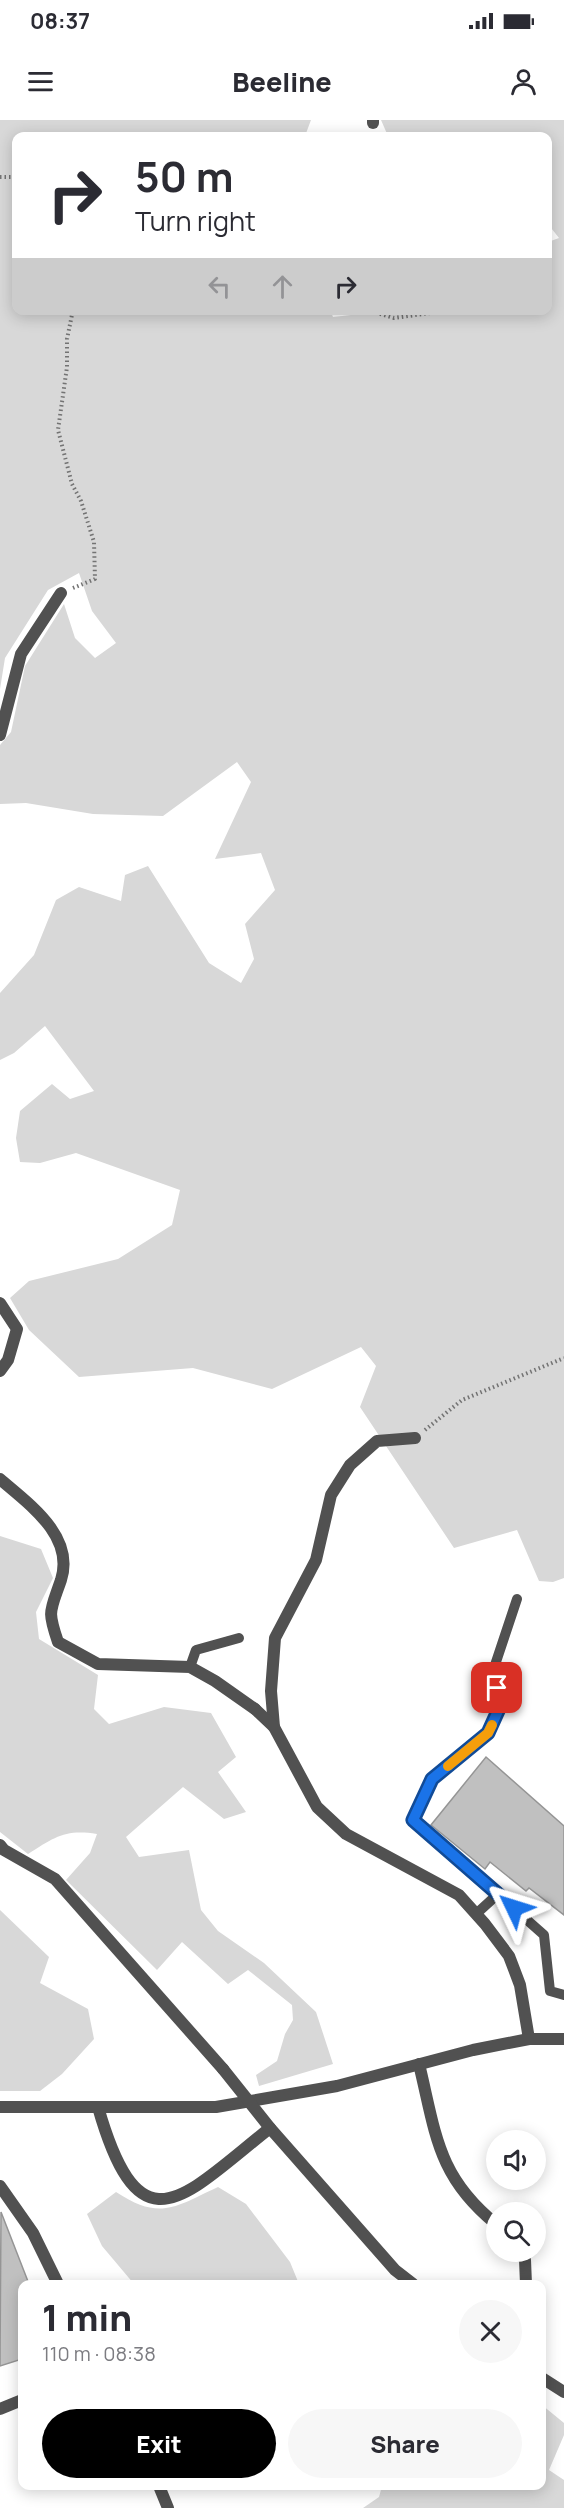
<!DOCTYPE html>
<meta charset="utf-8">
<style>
:root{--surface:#fff;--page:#f7f7f7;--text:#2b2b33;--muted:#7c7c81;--accent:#000}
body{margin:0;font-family:Manrope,sans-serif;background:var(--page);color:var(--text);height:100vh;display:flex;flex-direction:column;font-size:22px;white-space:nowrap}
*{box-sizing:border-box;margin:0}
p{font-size:20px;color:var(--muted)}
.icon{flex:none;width:33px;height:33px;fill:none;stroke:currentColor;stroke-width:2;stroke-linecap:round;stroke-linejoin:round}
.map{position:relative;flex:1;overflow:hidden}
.details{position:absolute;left:18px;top:2160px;width:528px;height:210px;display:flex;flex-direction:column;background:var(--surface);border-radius:12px;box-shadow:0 3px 15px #0003}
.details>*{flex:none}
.hud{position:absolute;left:12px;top:12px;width:540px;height:183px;border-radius:12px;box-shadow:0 3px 15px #0003;background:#fff;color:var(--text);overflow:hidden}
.buttons{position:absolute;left:486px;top:2010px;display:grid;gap:12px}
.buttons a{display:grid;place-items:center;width:60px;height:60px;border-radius:50%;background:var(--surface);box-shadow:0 3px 15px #0003;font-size:30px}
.pin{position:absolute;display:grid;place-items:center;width:51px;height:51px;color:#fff;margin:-26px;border-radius:12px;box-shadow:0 3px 9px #0006}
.me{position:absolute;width:66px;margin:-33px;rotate:311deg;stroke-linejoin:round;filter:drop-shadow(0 0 4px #0008)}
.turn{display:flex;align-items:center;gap:21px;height:126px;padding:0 24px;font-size:27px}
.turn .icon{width:78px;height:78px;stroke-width:2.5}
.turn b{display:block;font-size:42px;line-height:51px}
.lanes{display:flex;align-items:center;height:57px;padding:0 24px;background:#0003;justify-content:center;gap:30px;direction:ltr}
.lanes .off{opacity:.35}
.round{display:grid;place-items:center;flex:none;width:63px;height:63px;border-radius:32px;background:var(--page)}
.headline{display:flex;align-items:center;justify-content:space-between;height:102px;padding:0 24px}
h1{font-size:36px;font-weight:800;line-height:45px}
.primary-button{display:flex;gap:12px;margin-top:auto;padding:12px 24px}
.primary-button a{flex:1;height:69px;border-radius:36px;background:var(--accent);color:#fff;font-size:24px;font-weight:800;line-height:69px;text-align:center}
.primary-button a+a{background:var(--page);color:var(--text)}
.status{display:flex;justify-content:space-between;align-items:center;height:42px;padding:0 30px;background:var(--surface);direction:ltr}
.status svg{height:16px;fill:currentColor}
header{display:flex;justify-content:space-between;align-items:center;height:78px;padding:0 24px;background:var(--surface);font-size:27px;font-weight:800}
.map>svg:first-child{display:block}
.green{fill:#d8d8d8}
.building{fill:#c0c0c0;stroke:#959595;stroke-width:1.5}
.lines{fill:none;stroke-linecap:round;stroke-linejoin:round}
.path{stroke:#737373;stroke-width:4;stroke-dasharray:1.5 3;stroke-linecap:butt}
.service{stroke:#515151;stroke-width:10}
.minor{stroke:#515151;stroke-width:12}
.tertiary{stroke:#515151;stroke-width:12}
.minor-bridge{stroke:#515151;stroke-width:12}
.route-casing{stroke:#114b97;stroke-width:15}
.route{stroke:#1a73e8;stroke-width:10}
.slow{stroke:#f59e0b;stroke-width:10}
</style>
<div class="status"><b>08:37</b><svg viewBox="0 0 49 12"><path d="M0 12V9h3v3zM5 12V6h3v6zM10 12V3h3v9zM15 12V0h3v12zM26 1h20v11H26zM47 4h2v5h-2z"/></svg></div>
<header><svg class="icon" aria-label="menu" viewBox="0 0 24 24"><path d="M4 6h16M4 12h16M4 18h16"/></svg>Beeline<svg class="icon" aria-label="person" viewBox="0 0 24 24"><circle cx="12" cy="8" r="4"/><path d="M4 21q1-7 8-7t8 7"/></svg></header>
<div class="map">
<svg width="564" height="2388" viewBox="0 0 564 2388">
<rect width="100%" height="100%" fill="#fff"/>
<g class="green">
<polygon points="0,0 311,0 305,16 16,16 16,190 330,190 333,197 360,194 362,190 548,190 548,122 559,118 548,104 548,16 388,16 381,0 564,0 564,1458 553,1462 539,1461 517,1410 454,1428 360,1287 376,1246 361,1227 272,1269 193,1248 79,1257 29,1210 10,1178 29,1161 118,1139 172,1105 180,1070 76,1033 40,1043 20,1042 16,1018 20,991 52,964 70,979 94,971 45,906 14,933 0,940 0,873 34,835 56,780 79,767 121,781 125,755 148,746 209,843 241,863 254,839 245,804 275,770 261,733 215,739 251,662 237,642 163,696 93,694 26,683 0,684 0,625 11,612 25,546 64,484 75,518 95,538 116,523 92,491 79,453 48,470 5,538 0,569"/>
<path d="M0,1416L41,1429L53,1458L36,1492L39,1519L98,1555L94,1589L109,1604L164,1587L211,1593L236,1637L218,1652L246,1692L224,1699L183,1667L126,1717L139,1737L189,1730L201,1790L218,1811L264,1843L316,1892L333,1944L259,1966L256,1955L277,1941L285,1914L293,1900L292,1885L248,1850L228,1864L182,1822L157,1850L66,1760L90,1733L97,1714C65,1709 55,1717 28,1734L0,1712Z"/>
<polygon points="0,1790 49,1837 40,1863 88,1889 94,1919 62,1954 40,1971 0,1971"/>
<path d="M218,2067L246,2084L290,2142L299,2164H134L102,2126L87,2094L116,2072C160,2101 175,2087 218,2067Z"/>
<polygon points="542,2285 564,2303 564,2315 549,2350 564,2360 564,2388 363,2388 379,2377 382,2366 542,2366"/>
</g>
<g class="building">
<polygon points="486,1637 564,1706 564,1795 529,1768 526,1771 490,1742 485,1749 431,1705"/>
<polygon points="1,2092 29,2164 22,2164 22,2239 0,2246"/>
</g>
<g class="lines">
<g class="path">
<polyline points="0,57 16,57"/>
<polyline points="367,190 394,198 451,190"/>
<polyline points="73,468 95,459 94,422 81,381 72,364 58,310 67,247 67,219 73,190"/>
<polyline points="425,1310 462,1280 564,1238"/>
</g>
<g class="service">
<polyline points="517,1479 492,1554 502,1582 488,1613 432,1659 413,1699 544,1815 550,1871 564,1875"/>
<polyline points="190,1547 196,1530 239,1518"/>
<polyline points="476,1794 498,1774"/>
</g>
<g class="minor">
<polyline points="373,0 373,3"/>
<polyline points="0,615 21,534 61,473"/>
<polyline points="0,1183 17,1209 8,1240 0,1251"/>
<path d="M0,1359C29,1384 75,1416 61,1460C50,1492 47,1490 58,1522L98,1544L190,1547L215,1561L255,1589"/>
<polyline points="274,1607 271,1571 275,1518 316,1440 331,1375 350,1345 377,1321 415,1318"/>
<polyline points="0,1725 4,1730 55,1759 223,1949"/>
<path d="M419,1944C436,2014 437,2056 496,2104"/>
<path d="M98,1987C140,2134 183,2077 270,2008L395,2150L413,2164"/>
<polyline points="0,2066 33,2113 58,2164"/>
<polyline points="520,2132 525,2140 526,2164"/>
<polyline points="542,2258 564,2272"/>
<polyline points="0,2289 22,2280"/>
<polyline points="159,2366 168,2388"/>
</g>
<g class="tertiary">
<polyline points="255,1589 274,1607 317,1687 346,1714 459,1775 485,1804 509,1836 520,1865 529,1919"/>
<polyline points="0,1987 216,1987 337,1966 473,1930 529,1919 564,1919"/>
</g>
<polyline class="minor-bridge" points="223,1949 270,2008"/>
</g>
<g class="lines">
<g class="route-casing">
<polyline id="route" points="497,1568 502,1582 488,1613 432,1659 413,1700 514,1788"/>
</g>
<use href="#route" class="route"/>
<polyline class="slow" points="448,1646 488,1613 492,1605"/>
</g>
</svg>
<div class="buttons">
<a><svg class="icon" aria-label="sound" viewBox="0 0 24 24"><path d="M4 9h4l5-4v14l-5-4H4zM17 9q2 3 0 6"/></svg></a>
<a><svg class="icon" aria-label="search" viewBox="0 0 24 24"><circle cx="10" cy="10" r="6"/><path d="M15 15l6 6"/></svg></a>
</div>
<div class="pin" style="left:497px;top:1568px;background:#d93025"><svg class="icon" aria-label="arrive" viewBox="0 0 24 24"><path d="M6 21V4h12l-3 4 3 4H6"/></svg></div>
<svg class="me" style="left:514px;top:1788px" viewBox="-20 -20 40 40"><path d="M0-17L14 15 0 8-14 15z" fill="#1a73e8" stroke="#fff" stroke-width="4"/></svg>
<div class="hud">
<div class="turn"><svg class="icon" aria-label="right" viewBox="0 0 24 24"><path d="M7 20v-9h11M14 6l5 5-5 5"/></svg><div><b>50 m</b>Turn right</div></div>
<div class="lanes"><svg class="icon off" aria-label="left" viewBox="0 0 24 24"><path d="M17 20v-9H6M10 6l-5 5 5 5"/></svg><svg class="icon off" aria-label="ahead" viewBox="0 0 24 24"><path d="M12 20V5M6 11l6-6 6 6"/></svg><svg class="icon" aria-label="right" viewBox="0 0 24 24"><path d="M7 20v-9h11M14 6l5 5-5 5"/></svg></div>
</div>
<section class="details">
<div class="headline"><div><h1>1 min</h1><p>110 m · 08:38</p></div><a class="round"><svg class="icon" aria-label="close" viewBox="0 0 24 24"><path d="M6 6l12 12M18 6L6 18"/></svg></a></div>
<div class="primary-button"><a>Exit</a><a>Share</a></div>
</section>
</div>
